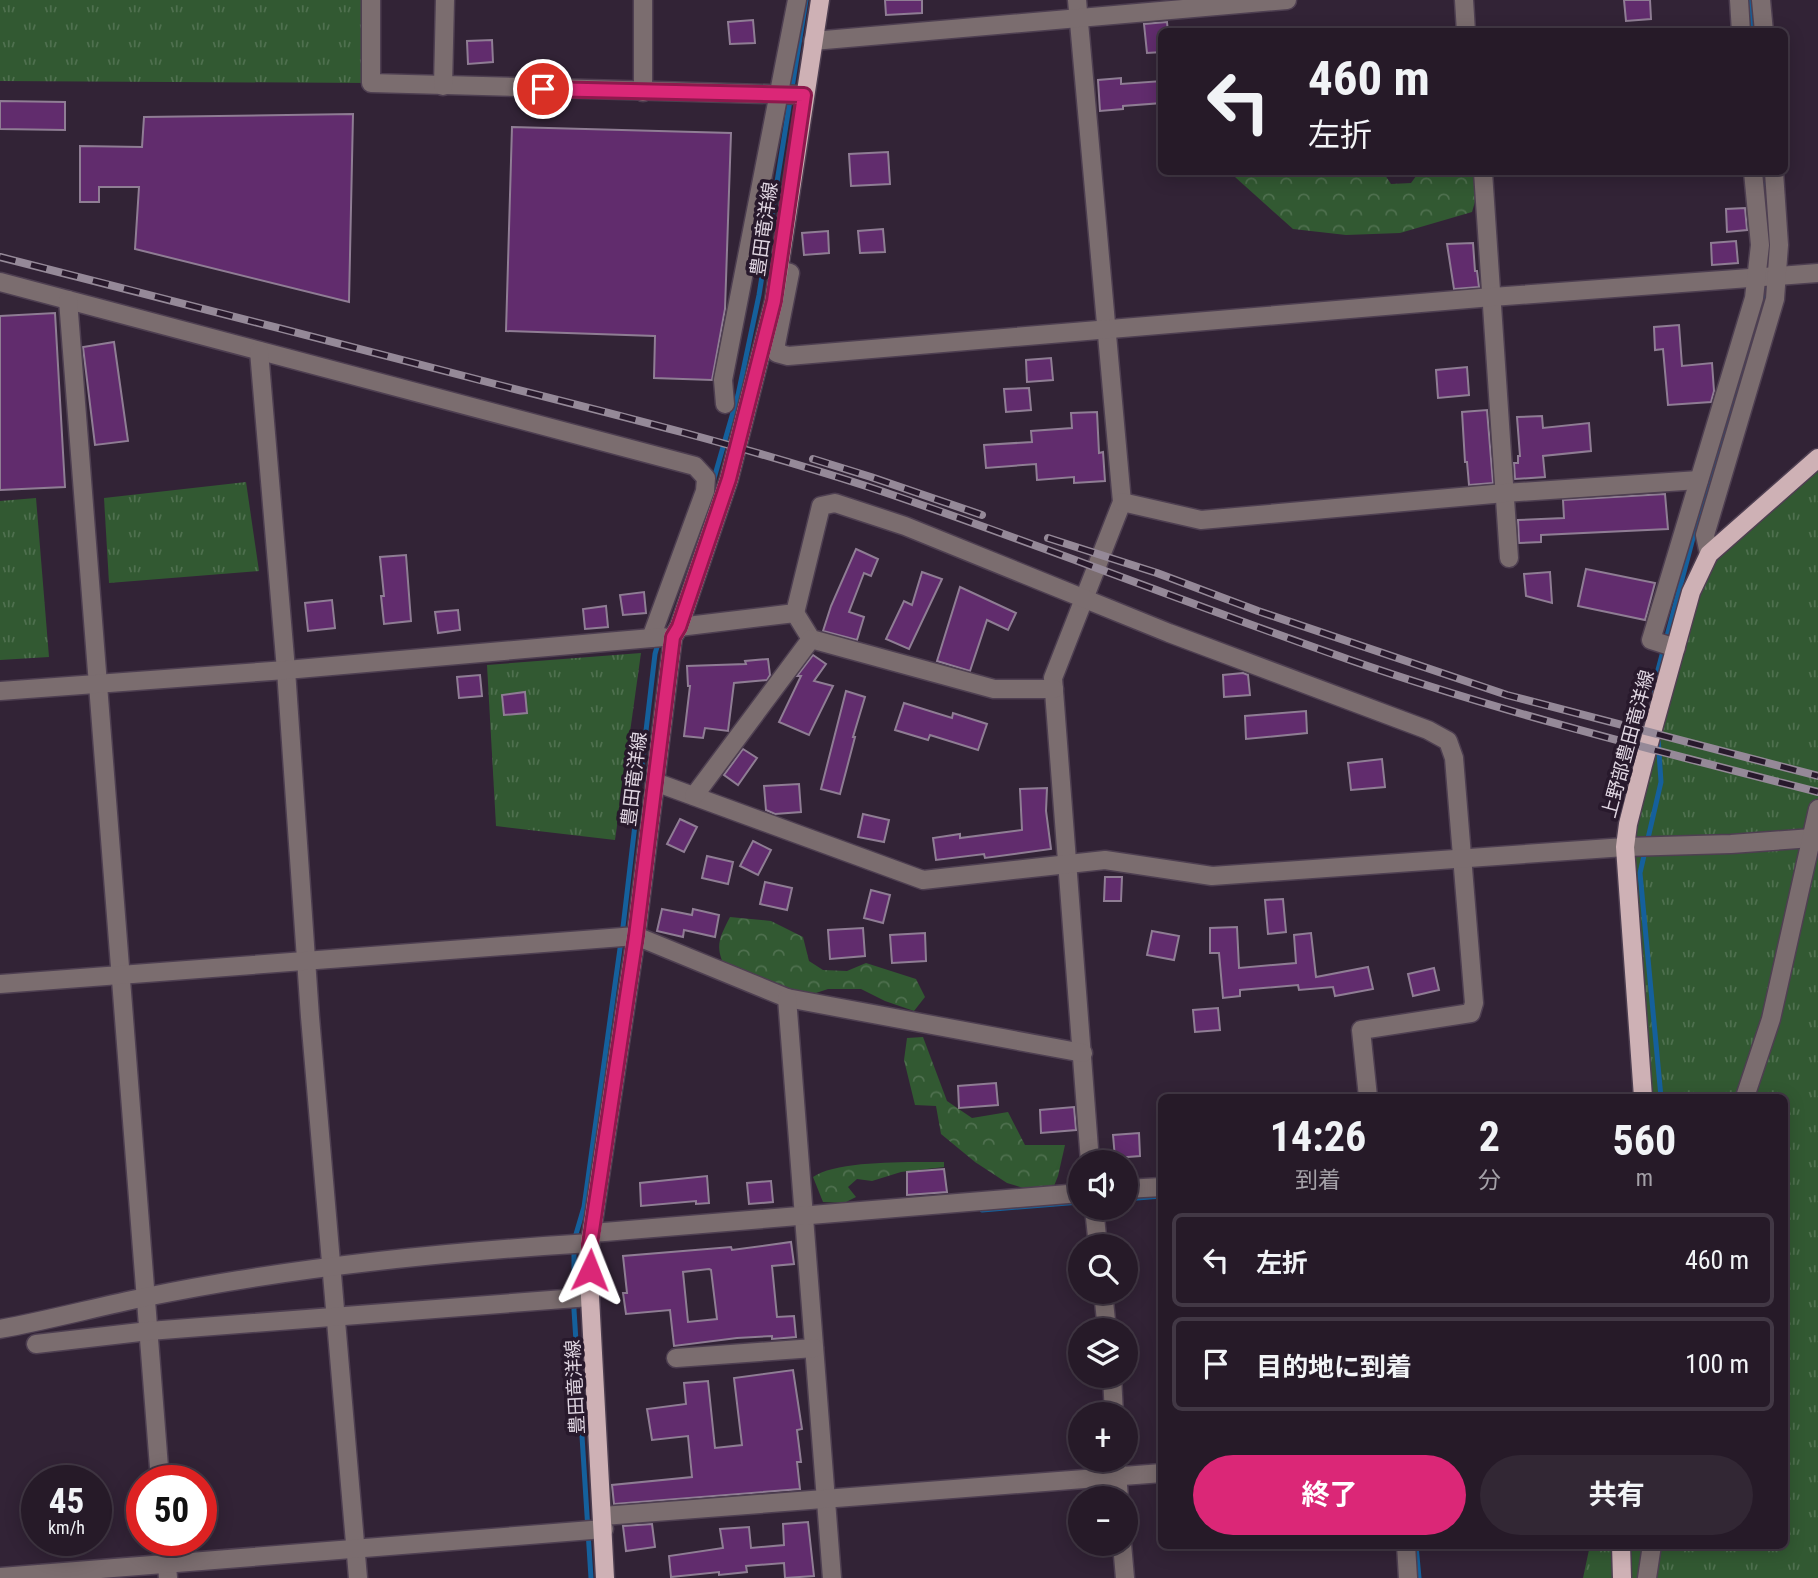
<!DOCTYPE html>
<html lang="ja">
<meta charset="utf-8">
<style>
:root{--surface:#261a28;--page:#322734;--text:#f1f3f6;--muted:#a4a1a8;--line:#423845;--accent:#db2777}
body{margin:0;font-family:"Roboto Condensed","Noto Sans JP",sans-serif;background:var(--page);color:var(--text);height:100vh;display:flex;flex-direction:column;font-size:26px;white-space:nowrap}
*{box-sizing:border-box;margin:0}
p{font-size:23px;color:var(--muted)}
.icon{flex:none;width:38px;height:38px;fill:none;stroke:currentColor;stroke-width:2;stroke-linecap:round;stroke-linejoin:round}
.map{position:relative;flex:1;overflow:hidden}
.details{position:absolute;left:1158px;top:1094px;width:630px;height:455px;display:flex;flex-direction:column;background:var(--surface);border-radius:10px;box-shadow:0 4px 18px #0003,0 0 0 2px var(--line)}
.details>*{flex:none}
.banner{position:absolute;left:1158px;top:28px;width:630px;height:147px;border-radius:10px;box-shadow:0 4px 18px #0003,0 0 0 2px var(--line);background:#261a28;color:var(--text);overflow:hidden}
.controls{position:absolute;left:1068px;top:1150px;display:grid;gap:14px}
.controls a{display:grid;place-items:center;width:70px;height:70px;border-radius:50%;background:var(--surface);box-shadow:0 4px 18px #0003,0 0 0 2px var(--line);font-size:35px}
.speed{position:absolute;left:21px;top:1465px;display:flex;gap:14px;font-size:35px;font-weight:700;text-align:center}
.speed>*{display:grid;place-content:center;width:91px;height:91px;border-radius:50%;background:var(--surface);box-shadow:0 4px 18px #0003,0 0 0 2px var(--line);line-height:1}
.speed small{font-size:18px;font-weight:400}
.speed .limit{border:10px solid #d22;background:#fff;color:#111}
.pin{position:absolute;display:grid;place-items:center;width:60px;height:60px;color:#fff;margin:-30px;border:4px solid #fff;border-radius:50%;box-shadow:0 2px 7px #0007}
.me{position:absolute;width:77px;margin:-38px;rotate:2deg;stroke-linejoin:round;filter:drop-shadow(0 0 5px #0008)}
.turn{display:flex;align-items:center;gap:24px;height:147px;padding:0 35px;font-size:32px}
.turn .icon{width:91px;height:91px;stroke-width:2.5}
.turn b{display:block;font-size:49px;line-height:60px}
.eta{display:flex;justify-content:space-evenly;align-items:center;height:119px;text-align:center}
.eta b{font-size:42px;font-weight:700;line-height:49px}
.action{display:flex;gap:14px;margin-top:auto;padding:14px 35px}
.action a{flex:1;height:80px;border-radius:42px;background:var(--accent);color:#fff;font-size:28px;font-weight:700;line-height:80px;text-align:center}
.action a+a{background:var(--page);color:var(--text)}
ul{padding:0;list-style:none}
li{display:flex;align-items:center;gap:21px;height:94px;margin:0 14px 10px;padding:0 21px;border:4px solid var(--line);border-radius:10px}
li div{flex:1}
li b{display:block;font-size:26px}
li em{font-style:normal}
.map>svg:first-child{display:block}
.grass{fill:url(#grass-tufts)}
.forest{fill:url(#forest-crowns)}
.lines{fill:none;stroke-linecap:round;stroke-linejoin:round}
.stream{stroke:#15609c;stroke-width:5}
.building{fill:#612c6d;stroke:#8f7d94;stroke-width:2;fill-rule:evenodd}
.minor-casing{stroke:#4e3f51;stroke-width:21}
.major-casing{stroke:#4e3f51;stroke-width:21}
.minor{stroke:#7b6d6f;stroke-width:18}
.major{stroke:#ceb1b5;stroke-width:18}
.rail-casing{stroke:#958998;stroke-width:8}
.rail{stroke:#28192c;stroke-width:5;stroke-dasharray:16;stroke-linecap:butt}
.route-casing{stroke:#8e194d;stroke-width:18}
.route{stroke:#db2777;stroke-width:12}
.labels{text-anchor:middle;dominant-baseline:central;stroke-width:7;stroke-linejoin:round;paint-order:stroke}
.street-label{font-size:19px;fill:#dfd5e1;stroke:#28192c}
</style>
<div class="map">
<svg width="1818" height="1578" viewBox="0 0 1818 1578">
<defs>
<pattern id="grass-tufts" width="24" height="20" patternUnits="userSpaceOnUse" patternTransform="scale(1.75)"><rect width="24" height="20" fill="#325932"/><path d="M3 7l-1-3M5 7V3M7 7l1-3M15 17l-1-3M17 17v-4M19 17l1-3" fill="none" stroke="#4f704f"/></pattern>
<pattern id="forest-crowns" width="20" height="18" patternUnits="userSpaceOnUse" patternTransform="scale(1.75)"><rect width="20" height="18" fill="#325932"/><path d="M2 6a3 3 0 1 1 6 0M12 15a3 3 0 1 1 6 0" fill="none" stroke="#4f704f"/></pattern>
</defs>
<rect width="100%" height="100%" fill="#322336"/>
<g class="grass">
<polygon points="0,0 371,0 371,83 0,81"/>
<polygon points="1818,456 1818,1578 1583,1578 1590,1545 1785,1545 1785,1097 1641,1097 1629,897 1633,805 1678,638 1716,547"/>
<polygon points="246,482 259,571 109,583 104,498"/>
<polygon points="36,498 49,657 0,660 0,501"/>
<polygon points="641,653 615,840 496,826 487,665"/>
</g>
<g class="forest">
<polygon points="1235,172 1383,172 1391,184 1411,183 1419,172 1483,172 1483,175 1472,212 1400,233 1346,235 1293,229 1235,177"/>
<path d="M730,917L771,921L803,937L809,961L823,970L847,971L866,963L916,979L925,997L914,1011L885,1001L861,989H828L816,993L791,992L728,974C715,948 717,942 730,917Z"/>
<polygon points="923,1037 947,1101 972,1118 1008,1112 1025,1145 1065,1145 1058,1176 1050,1196 1007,1183 975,1162 941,1134 936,1106 915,1105 904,1060 907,1038"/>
<path d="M944,1162V1167L901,1172L872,1181L857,1179L848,1187L856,1197L844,1203L823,1202L813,1177C836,1160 914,1162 944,1162Z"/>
</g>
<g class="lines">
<g class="stream">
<polyline points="1749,0 1752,32"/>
<polyline points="1762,172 1765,204"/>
<polyline points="713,482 738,395 759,295 806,0"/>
<polyline points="1655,699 1654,685 1706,489 1764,296 1768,269 1767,248"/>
<polyline points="1658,737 1661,782 1640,873 1661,1097"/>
<polyline points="1125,1199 1162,1196"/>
<polyline points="982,1210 1080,1202"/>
<polyline points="1416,1545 1419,1578"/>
<polyline points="591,1578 574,1310 574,1241 584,1207 623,927 655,654 659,640"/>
</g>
</g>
<g class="building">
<polygon points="885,0 922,0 922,13 886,15"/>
<polygon points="1624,0 1650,0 1651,19 1626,21"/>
<polygon points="753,20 755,43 730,44 728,22"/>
<polygon points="1167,22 1168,32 1162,32 1162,52 1147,53 1144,24"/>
<polygon points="492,40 493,62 468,64 467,41"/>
<polygon points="1121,78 1121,84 1162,81 1162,103 1123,106 1123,109 1100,111 1098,80"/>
<polygon points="0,101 65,102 65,130 0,129"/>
<polygon points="353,114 349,302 135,249 139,187 99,187 99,202 80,202 80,146 142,147 144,117"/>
<polygon points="512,127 731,133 725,309 712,380 654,378 655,336 506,331"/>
<polygon points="888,152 890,184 851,186 849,154"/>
<polygon points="1745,208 1747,230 1727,232 1726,209"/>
<polygon points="883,229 885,252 860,253 858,231"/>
<polygon points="828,231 829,253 804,255 802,233"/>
<polygon points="1736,241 1738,263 1712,265 1711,243"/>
<polygon points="1473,243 1475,271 1477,271 1479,287 1454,289 1447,244"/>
<polygon points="55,313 65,487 0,490 0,316"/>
<polygon points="1679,325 1682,366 1712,363 1714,391 1711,402 1668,405 1663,349 1655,350 1654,327"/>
<polygon points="114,342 128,441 95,445 83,347"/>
<polygon points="1051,358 1053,380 1027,382 1026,360"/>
<polygon points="1467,367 1469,395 1438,398 1436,370"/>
<polygon points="1029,388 1031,410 1006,412 1004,389"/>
<polygon points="1487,410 1493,483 1469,485 1467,462 1465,462 1462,412"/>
<polygon points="1097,412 1099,453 1103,452 1105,481 1074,483 1074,477 1037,480 1036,464 986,468 984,445 1032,442 1031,431 1072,428 1071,413"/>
<polygon points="1542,416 1543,428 1589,423 1591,451 1543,456 1545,477 1515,479 1514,463 1518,463 1518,456 1520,456 1517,417"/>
<polygon points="1665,494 1668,529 1541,535 1541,542 1519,543 1518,520 1564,518 1563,500"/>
<polygon points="856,549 878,559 871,576 864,573 849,612 864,617 857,640 823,631 831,606"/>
<polygon points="406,555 411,621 384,624 381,596 384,596 380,557"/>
<polygon points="1586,569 1655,583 1645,620 1578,606"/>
<polygon points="922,572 942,579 909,649 886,639 904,601 912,605"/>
<polygon points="1550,572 1552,603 1526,596 1524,574"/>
<polygon points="960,587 1016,613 1008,630 987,620 970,671 937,661"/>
<polygon points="644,592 646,613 623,615 620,595"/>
<polygon points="332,600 335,628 308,631 305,603"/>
<polygon points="606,606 608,627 585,629 583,609"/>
<polygon points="458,610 460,630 438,633 435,612"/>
<polygon points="813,655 826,664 814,681 833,686 809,735 779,722 801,676 797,676"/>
<polygon points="768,659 770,675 767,680 734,683 728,731 705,728 703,738 684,736 690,686 688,686 687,666 746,664 745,661"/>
<polygon points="1243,673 1248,675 1250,695 1224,697 1223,675"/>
<polygon points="480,675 482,696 459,698 457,677"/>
<polygon points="846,691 865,697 853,737 855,737 840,794 821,789"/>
<polygon points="525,692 527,713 504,715 502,695"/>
<polygon points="904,703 952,718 953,713 987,724 978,750 930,735 928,740 895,730"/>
<polygon points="1306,711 1307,733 1246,739 1245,716"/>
<polygon points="743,749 757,758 738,785 724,775"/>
<polygon points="1382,759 1385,787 1351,790 1348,763"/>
<polygon points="799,784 801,812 775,814 766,810 764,786"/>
<polygon points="1047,788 1046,811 1051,849 985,858 984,854 936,860 933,838 960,834 960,838 1022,830 1020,789"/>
<polygon points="863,814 889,820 884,842 858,837"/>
<polygon points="680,819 697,827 684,852 667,844"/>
<polygon points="753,841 771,850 758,875 740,866"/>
<polygon points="707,856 733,862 728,884 702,878"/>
<polygon points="1105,877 1122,877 1121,901 1104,901"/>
<polygon points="765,882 792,888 787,910 760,904"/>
<polygon points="871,890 890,895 883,923 864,918"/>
<polygon points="1283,899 1286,932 1268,934 1265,900"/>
<polygon points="662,909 692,915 693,909 719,915 715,937 684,930 683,937 657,931"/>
<polygon points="1237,927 1239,968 1296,963 1294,935 1311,933 1316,977 1368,967 1373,989 1335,996 1333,987 1299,990 1298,985 1240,990 1240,996 1223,998 1219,953 1210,953 1210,928"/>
<polygon points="863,928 865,956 830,959 828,930"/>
<polygon points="1152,931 1179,936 1174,960 1147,955"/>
<polygon points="925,933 926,961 892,963 890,935"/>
<polygon points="1434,968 1439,990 1413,996 1408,974"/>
<polygon points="1218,1008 1220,1030 1195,1032 1193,1010"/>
<polygon points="996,1083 998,1105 959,1108 958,1086"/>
<polygon points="1074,1107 1076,1130 1041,1133 1040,1110"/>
<polygon points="1139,1133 1140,1156 1115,1158 1113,1135"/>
<polygon points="944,1169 947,1192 907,1195 907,1172"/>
<polygon points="707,1176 709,1203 696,1204 696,1201 641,1206 640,1183"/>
<polygon points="771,1181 773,1202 749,1204 747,1183"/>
<path d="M791,1242L794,1264L772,1266L777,1317L794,1316L796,1337L772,1339V1336L737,1338L674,1346L670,1310L626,1314L623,1293H627L623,1256L731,1247L732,1250ZM709,1269L711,1270L717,1319L688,1322L683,1272Z"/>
<polygon points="793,1370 802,1429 797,1430 801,1462 797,1462 800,1489 614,1504 612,1485 692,1477 688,1436 652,1440 647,1409 686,1404 684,1383 708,1381 715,1448 742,1445 734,1378"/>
<polygon points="808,1522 814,1576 785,1578 784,1563 746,1566 747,1572 719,1575 719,1572 671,1577 669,1556 723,1548 720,1529 749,1527 751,1548 784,1545 783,1524"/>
<polygon points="652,1524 655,1547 626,1551 623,1526"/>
</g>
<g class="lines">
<g class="minor-casing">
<g id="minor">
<polyline points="371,0 371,83 804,95"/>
<polyline points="1077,0 1122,502 1053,678 1090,1162"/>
<polyline points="1464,0 1466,32"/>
<polyline points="1739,0 1741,32"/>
<polyline points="1761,0 1764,32"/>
<polyline points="813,41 1287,0"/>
<polyline points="443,86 445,0"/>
<polyline points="643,92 643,0"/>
<polyline points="1483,172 1509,558"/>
<polyline points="779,270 790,273 776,344 777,353 788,356 1492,297 1818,273"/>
<polyline points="0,282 695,466 706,478 705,491 651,638"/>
<polyline points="68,300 160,1480"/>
<polyline points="259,351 286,670 310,1017 358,1578"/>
<polyline points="725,404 723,380 797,0"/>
<polyline points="1122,502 1201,520 1505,493 1699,480"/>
<polyline points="1709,554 1705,535 1775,299 1779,245 1774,172"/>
<polyline points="795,613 811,639 994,689 1054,689"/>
<polyline points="679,627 795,613 821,506 835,503 905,526 1169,633 1428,730 1448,741 1454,758 1474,1003 1471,1013 1361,1030 1368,1097"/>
<polyline points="1676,648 1651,640 1754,298 1760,245 1753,172"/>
<polyline points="0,691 286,670 663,637"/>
<polyline points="655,782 923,880 1105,860 1212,876 1625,847 1731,844 1812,838"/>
<polyline points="694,796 811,639"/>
<polyline points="0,984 636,936 787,998 1083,1053"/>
<polyline points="787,998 832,1578"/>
<polyline points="1745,1097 1771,1019 1818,809"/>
<polyline points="1125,1189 1162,1187"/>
<polyline points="1094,1208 1098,1246"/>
<polyline points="592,1233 1080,1193"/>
<polyline points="1103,1292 1107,1330"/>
<path d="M0,1329C49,1320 97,1307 146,1297C292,1267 441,1252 590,1243"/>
<polyline points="36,1344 149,1331 590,1297"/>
<polyline points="676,1358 814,1348"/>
<polyline points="1112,1376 1114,1414"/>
<polyline points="1116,1460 1119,1498"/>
<polyline points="603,1516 1162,1473"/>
<polyline points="165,1540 168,1578"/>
<polyline points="1122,1544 1125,1578"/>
<polyline points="1406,1545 1408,1578"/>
<polyline points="0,1577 604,1529"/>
<polyline points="1647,1578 1652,1545"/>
</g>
</g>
<g class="major-casing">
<g id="major">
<polyline points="1643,1097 1625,847 1628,824 1643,765 1691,592 1709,554 1818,458"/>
<polyline points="1621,1545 1622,1578"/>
<polyline points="605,1578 590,1297 590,1243 636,936 673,637 679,627 729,479 774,301 820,0"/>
</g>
</g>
<use href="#minor" class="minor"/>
<use href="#major" class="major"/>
<g class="rail-casing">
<g id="rail">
<path d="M0,257C166,299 333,342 499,385C622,416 745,447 866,486C1029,540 1188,604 1350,660C1503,713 1661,752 1818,792"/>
<polyline points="813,459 871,477 982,515"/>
<polyline points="1048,538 1157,573 1258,611 1507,695 1818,776"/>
</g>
</g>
<use href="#rail" class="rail"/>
</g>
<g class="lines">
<g class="route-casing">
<polyline id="route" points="543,89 804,95 774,301 729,479 679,627 673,637 636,936 590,1244 590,1270"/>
</g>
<use href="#route" class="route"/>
</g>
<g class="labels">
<g class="street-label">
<text transform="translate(764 229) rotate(-82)">豊田竜洋線</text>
<text transform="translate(1628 744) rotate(-75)">上野部豊田竜洋線</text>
<text transform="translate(634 779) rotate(-83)">豊田竜洋線</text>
<text transform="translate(575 1387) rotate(-93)">豊田竜洋線</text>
</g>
</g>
</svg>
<div class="controls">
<a><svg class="icon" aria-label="sound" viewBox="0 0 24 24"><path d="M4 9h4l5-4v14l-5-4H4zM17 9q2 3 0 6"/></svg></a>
<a><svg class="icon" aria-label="search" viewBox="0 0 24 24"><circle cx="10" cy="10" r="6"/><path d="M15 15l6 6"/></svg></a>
<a><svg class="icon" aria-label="layers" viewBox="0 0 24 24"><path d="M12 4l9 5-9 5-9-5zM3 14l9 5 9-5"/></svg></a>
<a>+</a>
<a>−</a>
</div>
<div class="speed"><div>45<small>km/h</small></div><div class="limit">50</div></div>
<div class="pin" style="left:543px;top:89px;background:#d93025"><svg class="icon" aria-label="arrive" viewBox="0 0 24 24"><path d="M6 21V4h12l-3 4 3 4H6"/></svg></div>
<svg class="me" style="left:590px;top:1270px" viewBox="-20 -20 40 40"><path d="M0-17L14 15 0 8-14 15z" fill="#db2777" stroke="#fff" stroke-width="4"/></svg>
<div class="banner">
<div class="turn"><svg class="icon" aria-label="left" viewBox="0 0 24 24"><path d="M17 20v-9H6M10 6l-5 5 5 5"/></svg><div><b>460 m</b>左折</div></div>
</div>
<section class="details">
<div class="eta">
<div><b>14:26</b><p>到着</p></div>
<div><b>2</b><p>分</p></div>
<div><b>560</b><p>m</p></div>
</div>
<ul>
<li><svg class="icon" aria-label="left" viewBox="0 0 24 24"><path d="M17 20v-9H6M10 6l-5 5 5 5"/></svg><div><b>左折</b></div><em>460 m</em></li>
<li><svg class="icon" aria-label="arrive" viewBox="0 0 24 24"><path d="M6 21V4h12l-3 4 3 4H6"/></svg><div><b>目的地に到着</b></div><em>100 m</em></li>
</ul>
<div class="action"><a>終了</a><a>共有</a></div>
</section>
</div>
